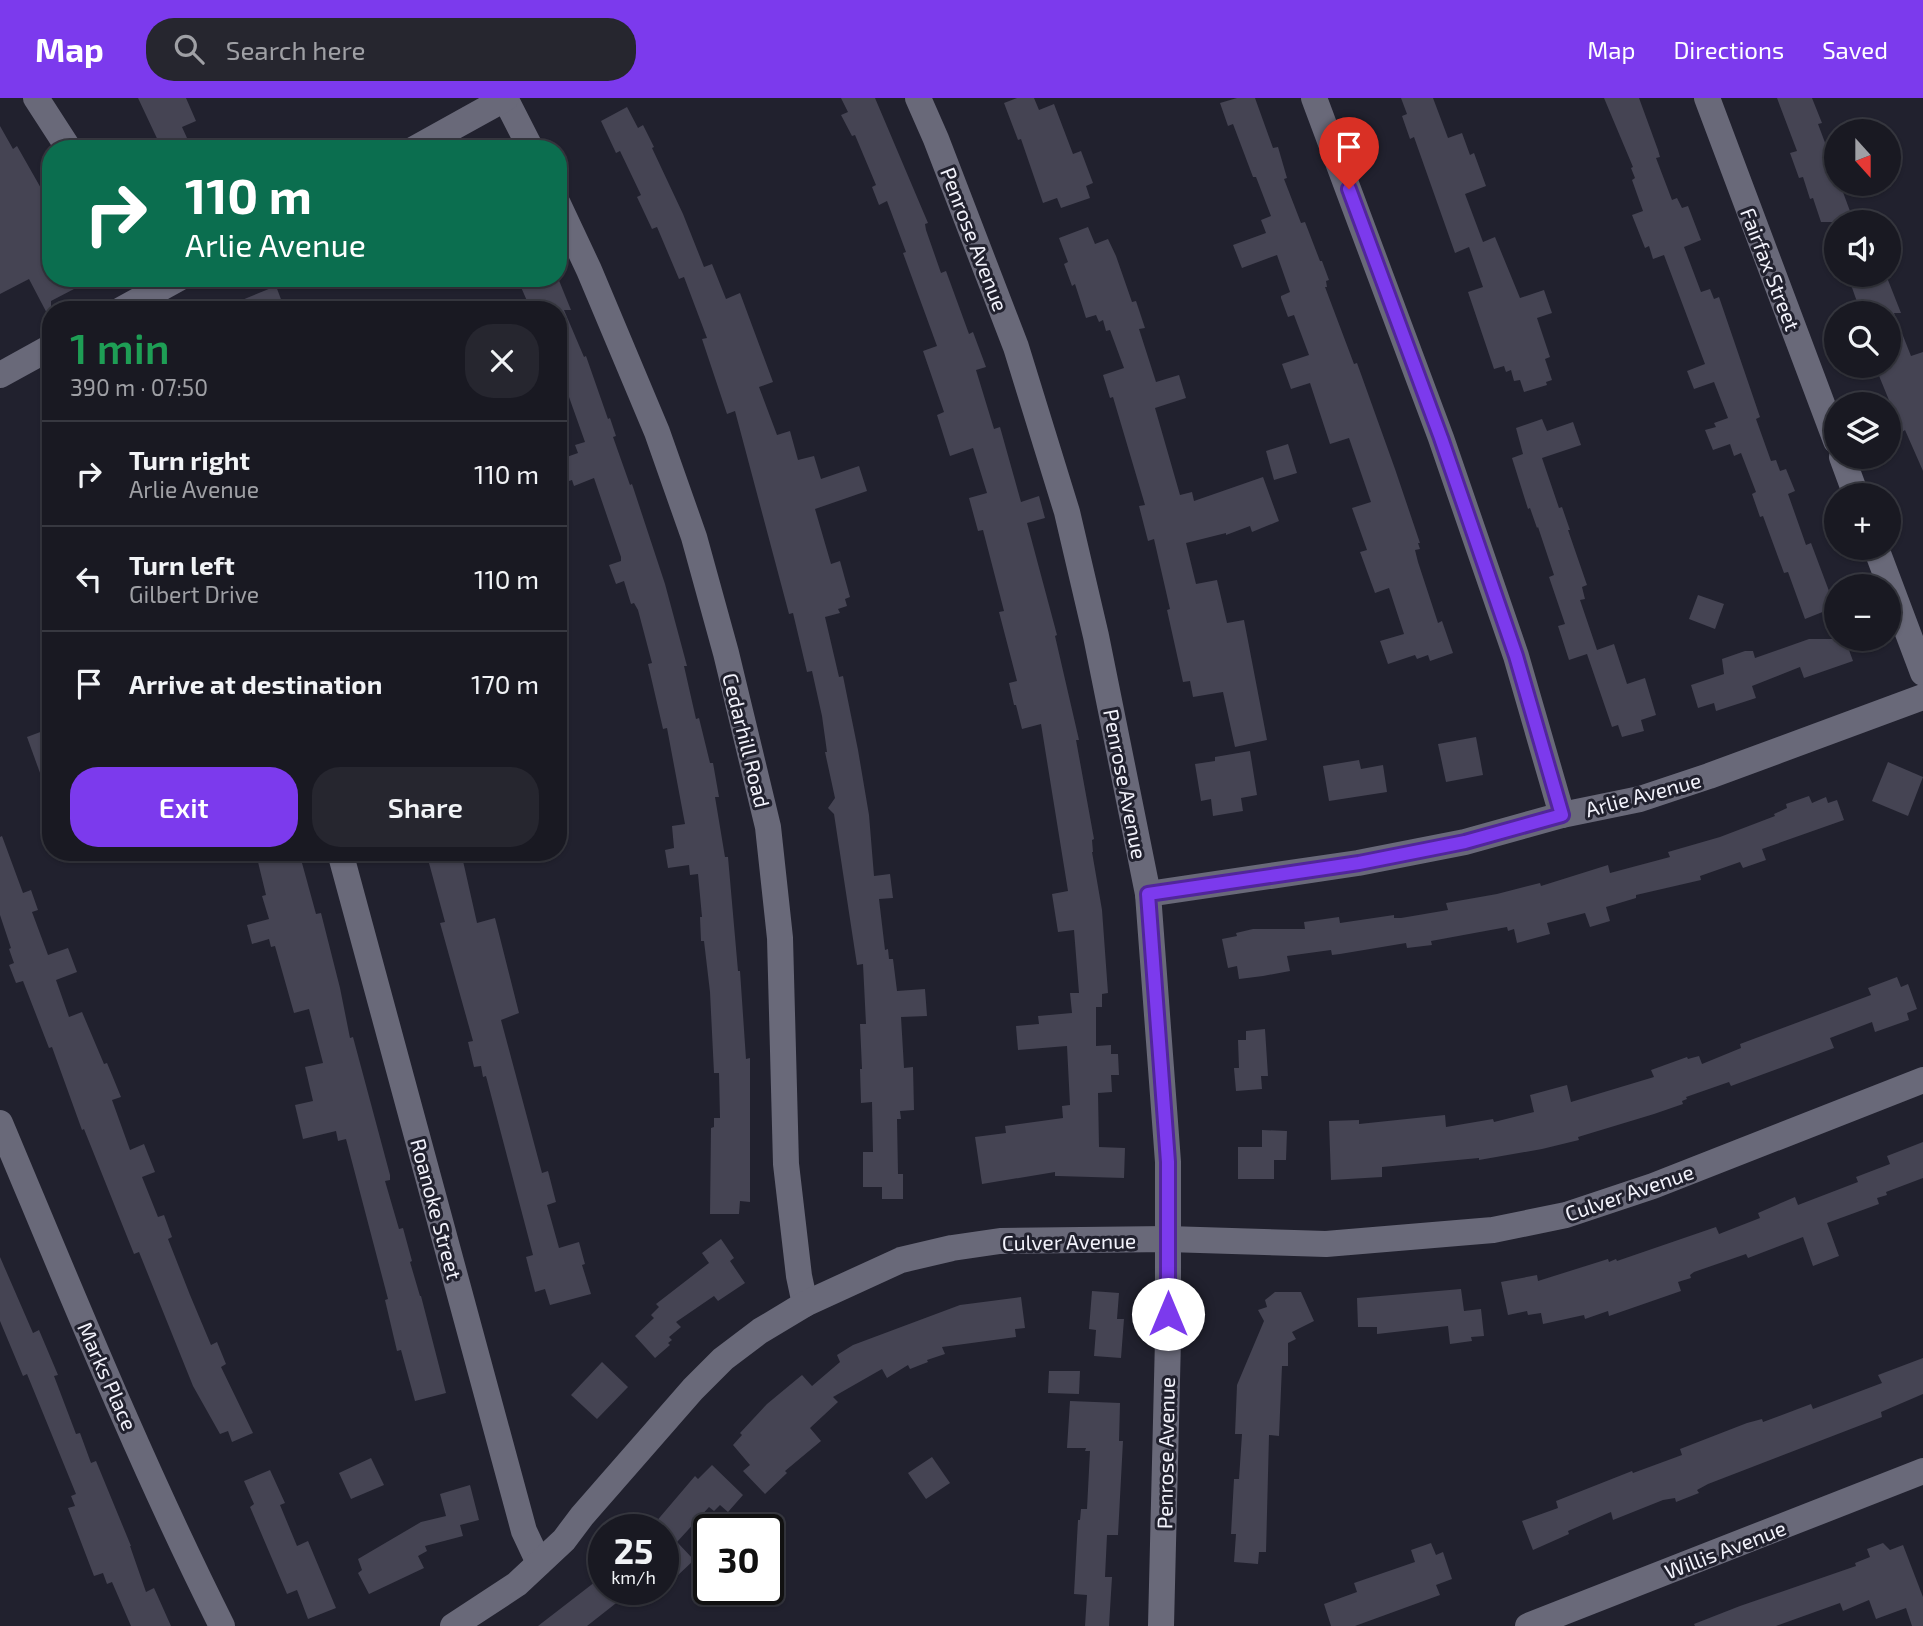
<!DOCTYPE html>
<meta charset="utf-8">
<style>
:root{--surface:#191922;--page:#26262f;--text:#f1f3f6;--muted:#9fa0a5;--line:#373840;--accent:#7c3aed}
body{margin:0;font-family:"Exo 2",sans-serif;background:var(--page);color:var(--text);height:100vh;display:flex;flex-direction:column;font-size:26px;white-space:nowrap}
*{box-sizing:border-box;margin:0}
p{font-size:23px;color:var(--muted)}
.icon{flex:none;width:38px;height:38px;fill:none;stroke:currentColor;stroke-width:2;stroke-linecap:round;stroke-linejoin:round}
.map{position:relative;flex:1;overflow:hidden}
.details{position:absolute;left:42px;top:203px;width:525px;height:560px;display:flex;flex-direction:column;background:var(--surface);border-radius:28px;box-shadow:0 2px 5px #0004,0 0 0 2px var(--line)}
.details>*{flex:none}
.top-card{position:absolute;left:42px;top:42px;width:525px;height:147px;border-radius:28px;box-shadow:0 2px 5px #0004,0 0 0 2px var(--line);background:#0b6e4f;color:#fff;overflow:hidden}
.needle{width:46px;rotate:159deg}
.tools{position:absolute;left:1824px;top:21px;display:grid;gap:14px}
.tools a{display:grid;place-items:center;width:77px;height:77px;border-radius:50%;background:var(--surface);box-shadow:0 2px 5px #0004,0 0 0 2px var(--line);font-size:35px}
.speed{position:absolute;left:588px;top:1416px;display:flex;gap:14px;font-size:35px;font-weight:700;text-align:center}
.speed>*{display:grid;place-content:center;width:91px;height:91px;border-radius:50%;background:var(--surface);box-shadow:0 2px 5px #0004,0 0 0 2px var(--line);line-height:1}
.speed small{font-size:18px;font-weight:400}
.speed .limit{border:4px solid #111;border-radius:10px;background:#fff;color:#111}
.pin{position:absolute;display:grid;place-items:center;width:60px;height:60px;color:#fff;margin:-72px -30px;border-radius:50% 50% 50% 0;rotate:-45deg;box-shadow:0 0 7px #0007}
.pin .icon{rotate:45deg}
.me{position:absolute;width:77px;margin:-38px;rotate:0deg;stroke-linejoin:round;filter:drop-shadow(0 0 5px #0008)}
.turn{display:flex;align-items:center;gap:24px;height:147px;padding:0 28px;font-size:32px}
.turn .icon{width:91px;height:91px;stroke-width:2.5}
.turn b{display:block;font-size:49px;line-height:60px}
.round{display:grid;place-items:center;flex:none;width:74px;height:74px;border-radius:28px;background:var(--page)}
.headline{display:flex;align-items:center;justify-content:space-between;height:119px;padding:0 28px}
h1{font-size:42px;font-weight:600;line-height:52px;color:#1e9e55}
.cta{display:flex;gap:14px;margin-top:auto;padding:14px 28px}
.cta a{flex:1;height:80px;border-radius:28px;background:var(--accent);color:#fff;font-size:28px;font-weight:600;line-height:80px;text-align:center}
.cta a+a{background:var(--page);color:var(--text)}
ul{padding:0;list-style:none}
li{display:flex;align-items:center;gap:21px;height:105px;padding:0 28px;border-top:2px solid var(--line)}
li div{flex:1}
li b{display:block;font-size:26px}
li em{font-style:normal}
header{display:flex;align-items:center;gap:42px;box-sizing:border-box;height:98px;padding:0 35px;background:var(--accent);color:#fff}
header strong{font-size:33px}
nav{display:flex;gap:38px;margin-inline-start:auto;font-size:24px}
.search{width:490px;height:63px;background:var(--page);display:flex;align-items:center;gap:18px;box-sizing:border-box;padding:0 24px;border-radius:28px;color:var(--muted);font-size:26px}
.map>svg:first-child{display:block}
.building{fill:#454453}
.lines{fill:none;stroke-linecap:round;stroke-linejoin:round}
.minor{stroke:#696979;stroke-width:26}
.route-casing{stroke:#51269a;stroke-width:18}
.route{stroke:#7c3aed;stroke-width:12}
.labels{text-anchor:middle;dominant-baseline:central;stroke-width:6;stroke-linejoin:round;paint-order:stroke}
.street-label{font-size:21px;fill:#f2f2fb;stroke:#21212e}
</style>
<header>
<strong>Map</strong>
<div class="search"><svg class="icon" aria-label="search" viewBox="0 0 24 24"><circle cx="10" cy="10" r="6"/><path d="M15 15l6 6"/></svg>Search here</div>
<nav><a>Map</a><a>Directions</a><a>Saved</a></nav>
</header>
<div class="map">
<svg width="1923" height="1528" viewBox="0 0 1923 1528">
<rect width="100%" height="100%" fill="#21212e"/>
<g class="building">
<polygon points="138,0 186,0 196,23 182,29 192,51 162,51"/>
<polygon points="841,0 875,0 928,125 925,126 926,132 941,175 946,173 969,236 973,234 986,269 976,272 994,331 1000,329 1021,404 1039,398 1045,420 1027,425 1057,537 1055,538 1079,642 1076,642 1094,741 1092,742 1093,754 1092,754 1102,812 1108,895 1102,896 1102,909 1096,909 1096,948 1111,947 1111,956 1118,956 1119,977 1111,977 1112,994 1098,995 1099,1049 1125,1050 1124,1080 1058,1078 1055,1078 1055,1074 982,1086 975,1039 1006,1035 1005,1028 1063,1020 1062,1008 1070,1007 1067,948 1018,952 1016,928 1039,926 1038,918 1072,915 1070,895 1079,895 1074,832 1058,834 1052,796 1068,793 1041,626 1022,631 1016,607 1014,607 1009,585 1017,583 999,514 1004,513 983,432 978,433 969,400 987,395 973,350 950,358 937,317 944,314 923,253 937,248 903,155 906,154 887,103 879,107 872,89 876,87 855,37 852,38 841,17 848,14"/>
<polygon points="1017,0 1034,0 1039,12 1054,6 1073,56 1081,53 1093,85 1086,88 1090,100 1061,110 1057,100 1043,105 1021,41 1018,42 1004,5"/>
<polygon points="1237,0 1255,0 1273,50 1278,49 1287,80 1284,81 1301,125 1305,124 1320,163 1322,163 1329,182 1326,183 1327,189 1325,189 1354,266 1357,265 1395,371 1420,445 1418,445 1420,451 1415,452 1418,464 1438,525 1442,523 1453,555 1430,563 1428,557 1417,561 1415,557 1388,566 1380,543 1404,536 1389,490 1375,495 1360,454 1367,452 1352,410 1371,404 1349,340 1330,346 1310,285 1291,291 1282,266 1309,257 1294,217 1288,219 1281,200 1281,198 1290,194 1277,157 1242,170 1233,147 1266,135 1261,122 1271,118 1256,79 1253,79 1233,26 1228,28 1220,5"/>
<polygon points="1401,0 1433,0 1448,40 1462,35 1470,57 1474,55 1486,88 1465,96 1483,144 1495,139 1520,200 1544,192 1552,215 1537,220 1550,259 1545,261 1552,282 1546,284 1547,287 1524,294 1520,282 1514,283 1511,272 1506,274 1504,268 1494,271 1468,194 1483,189 1469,149 1455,155 1414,39 1410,41 1402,18 1407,16"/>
<polygon points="1604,0 1639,0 1658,52 1660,59 1656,60 1672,102 1677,100 1682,110 1688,108 1701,142 1684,149 1701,194 1710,191 1714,201 1719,199 1760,319 1756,321 1771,363 1776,362 1780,373 1786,371 1795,393 1788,396 1806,447 1811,445 1835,509 1805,521 1788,474 1784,475 1763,418 1760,419 1752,396 1756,394 1741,355 1734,358 1730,346 1713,352 1705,332 1716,329 1714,325 1728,320 1714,284 1694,291 1687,273 1705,266 1664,157 1653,161 1649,148 1645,150 1632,117 1643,113 1632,82 1635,80 1631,70 1633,69"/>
<polygon points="1777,0 1812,0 1822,25 1818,26 1836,74 1836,86 1840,86 1854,124 1821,124 1813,100 1810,101 1803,79 1799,80 1790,55 1797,53"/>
<polygon points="627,9 638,30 643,27 654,49 652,50 683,116 704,169 712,166 726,201 740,195 773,284 759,289 777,337 790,333 798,362 814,358 821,381 859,368 867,393 815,411 831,466 840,463 850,499 845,501 847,508 838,511 840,515 825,519 839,579 843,578 858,652 869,717 874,778 890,776 893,800 879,801 885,852 888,851 889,861 893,861 897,893 925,891 927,918 901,919 904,970 913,969 914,1012 900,1013 901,1021 897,1021 898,1076 903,1076 903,1101 882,1101 882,1089 863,1089 863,1054 873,1054 872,1004 861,1005 860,971 862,971 860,926 866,926 863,866 857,867 834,716 828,710 835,700 825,654 827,654 822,618 812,573 807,574 793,515 789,516 735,313 727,316 702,241 707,240 684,179 679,181 657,129 652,131 637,99 641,97 620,53 616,55 601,23"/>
<polygon points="0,28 13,51 17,48 42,92 44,91 51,102 51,180 95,180 51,203 51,223 29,181 0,196"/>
<polygon points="1088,129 1095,146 1108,141 1116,158 1132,204 1136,203 1145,230 1139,231 1156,284 1179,277 1186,300 1155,310 1180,397 1192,394 1194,403 1263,379 1279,423 1252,434 1250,428 1226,437 1226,435 1186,445 1196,486 1217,482 1227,525 1244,522 1267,642 1235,649 1223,594 1193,599 1190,583 1183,584 1167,512 1170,511 1154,441 1148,443 1139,408 1145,407 1113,299 1110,300 1103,277 1124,270 1110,232 1106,233 1103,222 1099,224 1096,217 1086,220 1075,186 1072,188 1064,166 1068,164 1059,140"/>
<polygon points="1868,177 1886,177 1901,215 1894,215 1911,258 1923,254 1923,373 1905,332 1902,334 1875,268 1888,268 1888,215 1861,215 1850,184"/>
<polygon points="517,180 558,180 571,212 564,212 584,259 586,258 608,321 610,320 616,338 613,339 630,387 632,386 665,486 687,568 684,568 696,621 699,620 710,665 713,665 719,699 715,699 725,759 728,759 738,873 740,873 746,961 750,960 750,1104 740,1103 739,1116 710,1116 711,1030 714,1029 714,1020 720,1020 719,975 714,975 710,894 704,843 701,843 700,819 702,819 698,776 690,777 689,767 668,770 665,752 674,750 672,728 685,726 667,630 663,631 648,566 652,565 638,512 634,505 631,506 624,483 616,486 609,467 621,463 621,459 594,380 574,388 572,382 566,384 558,365 558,362 578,355 575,347 585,344 569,299 564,300 558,285 558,212 531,212"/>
<polygon points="276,188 285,212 220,212 220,211"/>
<polygon points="1542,321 1547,333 1573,324 1581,347 1542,360 1559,410 1562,409 1570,432 1568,432 1587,487 1582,489 1585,501 1580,502 1597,552 1614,546 1627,586 1645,580 1656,617 1641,622 1644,633 1622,639 1618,627 1612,629 1587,556 1569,562 1558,528 1565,526 1549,479 1554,477 1538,429 1537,430 1530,410 1528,411 1512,360 1523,356 1516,330"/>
<polygon points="1288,346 1297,375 1274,382 1266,353"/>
<polygon points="1698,497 1724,506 1715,531 1689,521"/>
<polygon points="1809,541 1845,541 1853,563 1804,580 1800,569 1752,588 1756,600 1716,613 1714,605 1698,610 1691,587 1724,576 1722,561 1745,553 1753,553 1755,560"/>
<polygon points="51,630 51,696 48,697 27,639"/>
<polygon points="1476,639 1483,677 1446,684 1438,646"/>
<polygon points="1250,653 1257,697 1241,700 1243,713 1213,718 1211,701 1201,703 1195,666 1215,663 1215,659"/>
<polygon points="1359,662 1361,671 1383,667 1387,694 1329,703 1323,668"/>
<polygon points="1888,664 1923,679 1908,718 1872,703"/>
<polygon points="1809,698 1812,705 1826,699 1828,705 1837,702 1844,722 1762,751 1766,762 1743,770 1740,764 1700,778 1701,782 1636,797 1636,800 1606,809 1610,823 1590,829 1585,815 1547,825 1550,836 1517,845 1514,831 1508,833 1507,829 1431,843 1432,847 1407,850 1406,845 1340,856 1332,857 1331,852 1287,858 1290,873 1263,878 1239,881 1237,868 1228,870 1222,841 1237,838 1236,835 1253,831 1305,831 1304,824 1339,819 1340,825 1394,817 1394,820 1401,820 1448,812 1446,805 1497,796 1540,785 1541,788 1608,767 1610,775 1670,759 1668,754 1720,739 1775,718 1774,716 1787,710 1786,706"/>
<polygon points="2,738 23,795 31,792 38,812 32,814 48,857 68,850 77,874 56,882 69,919 82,914 104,966 107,965 112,977 121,999 112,1002 130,1052 144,1046 155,1074 142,1079 158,1119 164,1117 172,1139 168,1141 190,1197 211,1247 217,1244 226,1266 221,1269 253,1335 232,1344 228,1333 220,1336 193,1288 139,1154 134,1156 84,1031 82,1032 52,949 49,950 23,883 16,885 9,867 14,865 9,851 11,850 0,817 0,739"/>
<polygon points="273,754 299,754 316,816 321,815 340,890 350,940 353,939 390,1077 390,1082 385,1083 399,1131 403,1130 412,1163 410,1164 420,1198 421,1198 446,1295 415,1303 401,1252 397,1253 385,1202 388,1201 346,1041 338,1043 336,1033 303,1041 295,1007 313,1003 305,969 323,965 309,911 294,915 275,848 271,849 269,841 252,846 247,827 269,821 262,798 266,797 258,764 275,760"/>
<polygon points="426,754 461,754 477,825 495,820 519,915 501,922 542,1075 548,1073 556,1104 547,1107 559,1150 579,1144 585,1166 582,1167 591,1196 550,1207 545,1191 535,1194 526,1159 533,1157 486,978 483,979 481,968 474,969 468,944 473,943 440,825 445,824"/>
<polygon points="1897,879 1901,889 1908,886 1917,911 1907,915 1909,922 1875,934 1872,924 1830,940 1834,950 1731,988 1729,984 1686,999 1687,1001 1682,1003 1683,1006 1654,1016 1578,1039 1579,1042 1542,1051 1479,1062 1479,1060 1382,1069 1382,1079 1331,1082 1329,1023 1359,1022 1359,1026 1445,1017 1446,1029 1493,1021 1494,1024 1534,1014 1530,997 1567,987 1571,1004 1654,979 1651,972 1687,959 1688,961 1699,958 1702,966 1741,950 1740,946 1871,897 1868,890"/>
<polygon points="1265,931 1268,978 1261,978 1262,991 1236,993 1234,970 1239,970 1238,942 1246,942 1246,933"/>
<polygon points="1262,1032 1287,1033 1286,1062 1274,1062 1274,1081 1238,1081 1238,1049 1262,1049"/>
<polygon points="1923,1044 1923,1080 1886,1094 1887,1097 1877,1100 1879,1106 1827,1125 1839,1158 1813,1168 1803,1139 1748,1160 1746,1156 1694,1174 1690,1177 1691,1180 1678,1184 1681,1193 1609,1218 1608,1213 1585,1221 1584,1217 1543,1226 1541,1215 1528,1217 1527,1213 1508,1217 1501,1184 1537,1177 1538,1183 1608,1161 1609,1164 1616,1161 1617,1163 1716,1129 1719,1136 1760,1120 1758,1115 1795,1099 1798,1107 1858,1084 1856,1079 1890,1066 1887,1058"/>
<polygon points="721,1141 734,1160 730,1163 745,1185 718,1203 714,1198 676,1224 681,1229 669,1239 672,1242 668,1245 670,1247 655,1260 635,1238 654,1220 651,1217 659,1209 656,1206 709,1165 702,1155"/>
<polygon points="0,1159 33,1235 39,1232 58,1277 54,1278 76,1336 80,1335 91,1365 96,1363 131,1448 130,1448 146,1494 154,1490 171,1528 131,1528 112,1484 107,1486 103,1475 94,1478 68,1410 75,1408 71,1398 76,1396 27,1276 23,1278 0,1223"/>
<polygon points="1461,1191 1464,1213 1481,1211 1484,1238 1471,1239 1472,1243 1450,1246 1448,1228 1377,1236 1377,1229 1358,1229 1357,1200"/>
<polygon points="1092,1193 1119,1195 1117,1221 1124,1221 1121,1260 1094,1258 1096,1232 1089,1231"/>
<polygon points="1275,1194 1301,1194 1314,1223 1292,1234 1296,1241 1288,1245 1288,1268 1282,1268 1279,1338 1269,1337 1266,1454 1259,1454 1258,1466 1234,1464 1236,1436 1231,1436 1234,1381 1239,1381 1242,1336 1235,1336 1237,1287 1264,1223 1258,1212 1267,1209 1265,1202"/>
<polygon points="1021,1199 1025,1230 1015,1231 1016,1239 942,1249 945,1256 927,1262 928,1264 910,1271 908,1267 887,1280 882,1271 833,1299 838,1304 810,1330 821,1343 785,1373 787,1375 765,1396 743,1373 750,1367 733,1347 742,1337 740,1335 767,1306 802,1277 812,1288 840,1264 837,1257 853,1247 960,1207"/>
<polygon points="1923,1260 1923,1296 1881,1314 1882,1319 1708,1386 1697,1392 1699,1395 1676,1404 1675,1400 1663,1402 1613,1422 1611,1414 1568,1433 1569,1436 1533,1452 1522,1423 1558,1410 1556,1403 1632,1373 1633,1375 1682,1357 1680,1351 1747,1325 1762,1321 1763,1324 1811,1306 1813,1311 1882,1285 1878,1277"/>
<polygon points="602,1264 628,1289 597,1321 571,1297"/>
<polygon points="1049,1273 1080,1273 1079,1296 1048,1295"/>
<polygon points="1070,1303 1120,1305 1119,1343 1123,1343 1118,1437 1107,1437 1105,1479 1112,1479 1109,1528 1085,1528 1087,1497 1074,1496 1078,1422 1080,1422 1081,1411 1087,1411 1090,1353 1085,1353 1086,1350 1067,1350"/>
<polygon points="932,1359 950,1385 926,1401 908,1375"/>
<polygon points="371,1360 384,1387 351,1401 339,1375"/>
<polygon points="712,1367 743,1397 728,1414 720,1407 714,1413 709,1409 677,1444 694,1462 676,1479 663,1466 663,1432 649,1432 695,1378 698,1381"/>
<polygon points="270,1372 285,1405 280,1407 297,1448 308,1443 336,1510 308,1521 297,1492 287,1496 250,1409 254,1406 244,1383"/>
<polygon points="470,1387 479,1422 460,1427 463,1438 425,1448 427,1453 418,1458 424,1470 369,1496 358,1475 362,1472 358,1461 421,1424 446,1418 440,1396"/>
<polygon points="1431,1445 1436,1457 1443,1454 1452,1481 1436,1487 1440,1497 1355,1528 1331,1528 1324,1506 1357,1494 1354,1485 1415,1464 1411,1452"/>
<polygon points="1883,1445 1890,1452 1903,1447 1923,1499 1923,1528 1912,1528 1906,1510 1876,1521 1869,1502 1843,1513 1840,1505 1776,1528 1695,1528 1694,1526 1740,1508 1856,1468 1855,1465 1870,1459 1867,1451"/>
<polygon points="604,1477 604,1491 634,1491 587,1528 538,1528"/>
</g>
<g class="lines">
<g class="minor">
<polyline points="36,0 69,51"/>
<polyline points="505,0 531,51"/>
<polyline points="918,0 936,41 1016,249 1067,414 1096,538 1148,796 1168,1064 1168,1241 1161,1528"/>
<polyline points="1314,0 1441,340 1516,558 1562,717"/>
<polyline points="1707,0 1836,343"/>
<polyline points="414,51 506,0"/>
<polyline points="558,106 589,172 657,334 694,439 726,555 768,729 780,840 786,1066 799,1178 805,1206"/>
<polyline points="121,212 179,180"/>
<polyline points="0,277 51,249"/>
<polyline points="1842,359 1856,397"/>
<polyline points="1876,450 1923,575"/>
<polyline points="340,754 524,1433 539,1465"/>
<polyline points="1148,796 1358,765 1465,744 1562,717 1640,701 1709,678 1923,599"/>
<path d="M0,1025C71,1194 140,1365 222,1528"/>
<polyline points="453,1528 517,1486 564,1442 582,1418 693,1291 723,1261 760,1233 805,1206 901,1162 952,1150 1000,1143 1168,1141 1326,1146 1493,1132 1566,1117 1653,1088 1923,982"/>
<polyline points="1528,1528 1923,1373"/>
</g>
</g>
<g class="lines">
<g class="route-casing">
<polyline id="route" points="1168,1216 1168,1064 1148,796 1359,765 1465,744 1562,717 1516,558 1441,340 1349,91"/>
</g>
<use href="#route" class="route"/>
</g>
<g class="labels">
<g class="street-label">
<text transform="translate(975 141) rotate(69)">Penrose Avenue</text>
<text transform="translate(1771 171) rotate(69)">Fairfax Street</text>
<text transform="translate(747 642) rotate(76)">Cedarhill Road</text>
<text transform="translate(1126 686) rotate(79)">Penrose Avenue</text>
<text transform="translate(1643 696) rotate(-15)">Arlie Avenue</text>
<text transform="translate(1629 1094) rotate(-19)">Culver Avenue</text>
<text transform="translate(437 1111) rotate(75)">Roanoke Street</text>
<text transform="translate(1069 1143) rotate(-1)">Culver Avenue</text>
<text transform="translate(108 1278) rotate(66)">Marks Place</text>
<text transform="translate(1165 1355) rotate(-89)">Penrose Avenue</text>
<text transform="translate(1725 1451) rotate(-21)">Willis Avenue</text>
</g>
</g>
</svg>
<div class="tools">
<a><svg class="needle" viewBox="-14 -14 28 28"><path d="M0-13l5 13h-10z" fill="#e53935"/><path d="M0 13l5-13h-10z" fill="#9fa0a5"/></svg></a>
<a><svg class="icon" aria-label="sound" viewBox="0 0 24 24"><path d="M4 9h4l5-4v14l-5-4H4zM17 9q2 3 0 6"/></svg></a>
<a><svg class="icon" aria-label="search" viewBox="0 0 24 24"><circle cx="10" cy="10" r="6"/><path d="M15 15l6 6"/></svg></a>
<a><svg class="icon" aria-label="layers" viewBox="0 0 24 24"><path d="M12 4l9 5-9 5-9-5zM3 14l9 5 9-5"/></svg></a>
<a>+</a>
<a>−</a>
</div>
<div class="speed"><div>25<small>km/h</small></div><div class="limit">30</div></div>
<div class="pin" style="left:1349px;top:91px;background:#d93025"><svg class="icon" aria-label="arrive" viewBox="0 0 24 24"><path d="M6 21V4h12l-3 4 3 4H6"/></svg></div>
<svg class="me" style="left:1168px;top:1216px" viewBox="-20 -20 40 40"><circle r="19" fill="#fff"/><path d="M0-13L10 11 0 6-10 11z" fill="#7c3aed"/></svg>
<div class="top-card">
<div class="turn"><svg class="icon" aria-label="right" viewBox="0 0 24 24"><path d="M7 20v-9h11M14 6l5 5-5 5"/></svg><div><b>110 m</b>Arlie Avenue</div></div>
</div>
<section class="details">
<div class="headline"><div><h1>1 min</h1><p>390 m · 07:50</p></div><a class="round"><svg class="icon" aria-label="close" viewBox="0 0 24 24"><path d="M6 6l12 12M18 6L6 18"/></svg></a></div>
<ul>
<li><svg class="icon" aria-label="right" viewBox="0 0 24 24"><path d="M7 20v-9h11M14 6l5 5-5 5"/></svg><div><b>Turn right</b><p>Arlie Avenue</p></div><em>110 m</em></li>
<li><svg class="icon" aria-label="left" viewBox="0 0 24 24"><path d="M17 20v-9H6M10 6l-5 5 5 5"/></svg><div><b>Turn left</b><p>Gilbert Drive</p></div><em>110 m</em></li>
<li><svg class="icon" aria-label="arrive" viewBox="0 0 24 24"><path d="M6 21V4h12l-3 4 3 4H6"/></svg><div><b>Arrive at destination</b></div><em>170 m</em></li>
</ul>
<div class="cta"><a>Exit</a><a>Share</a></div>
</section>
</div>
